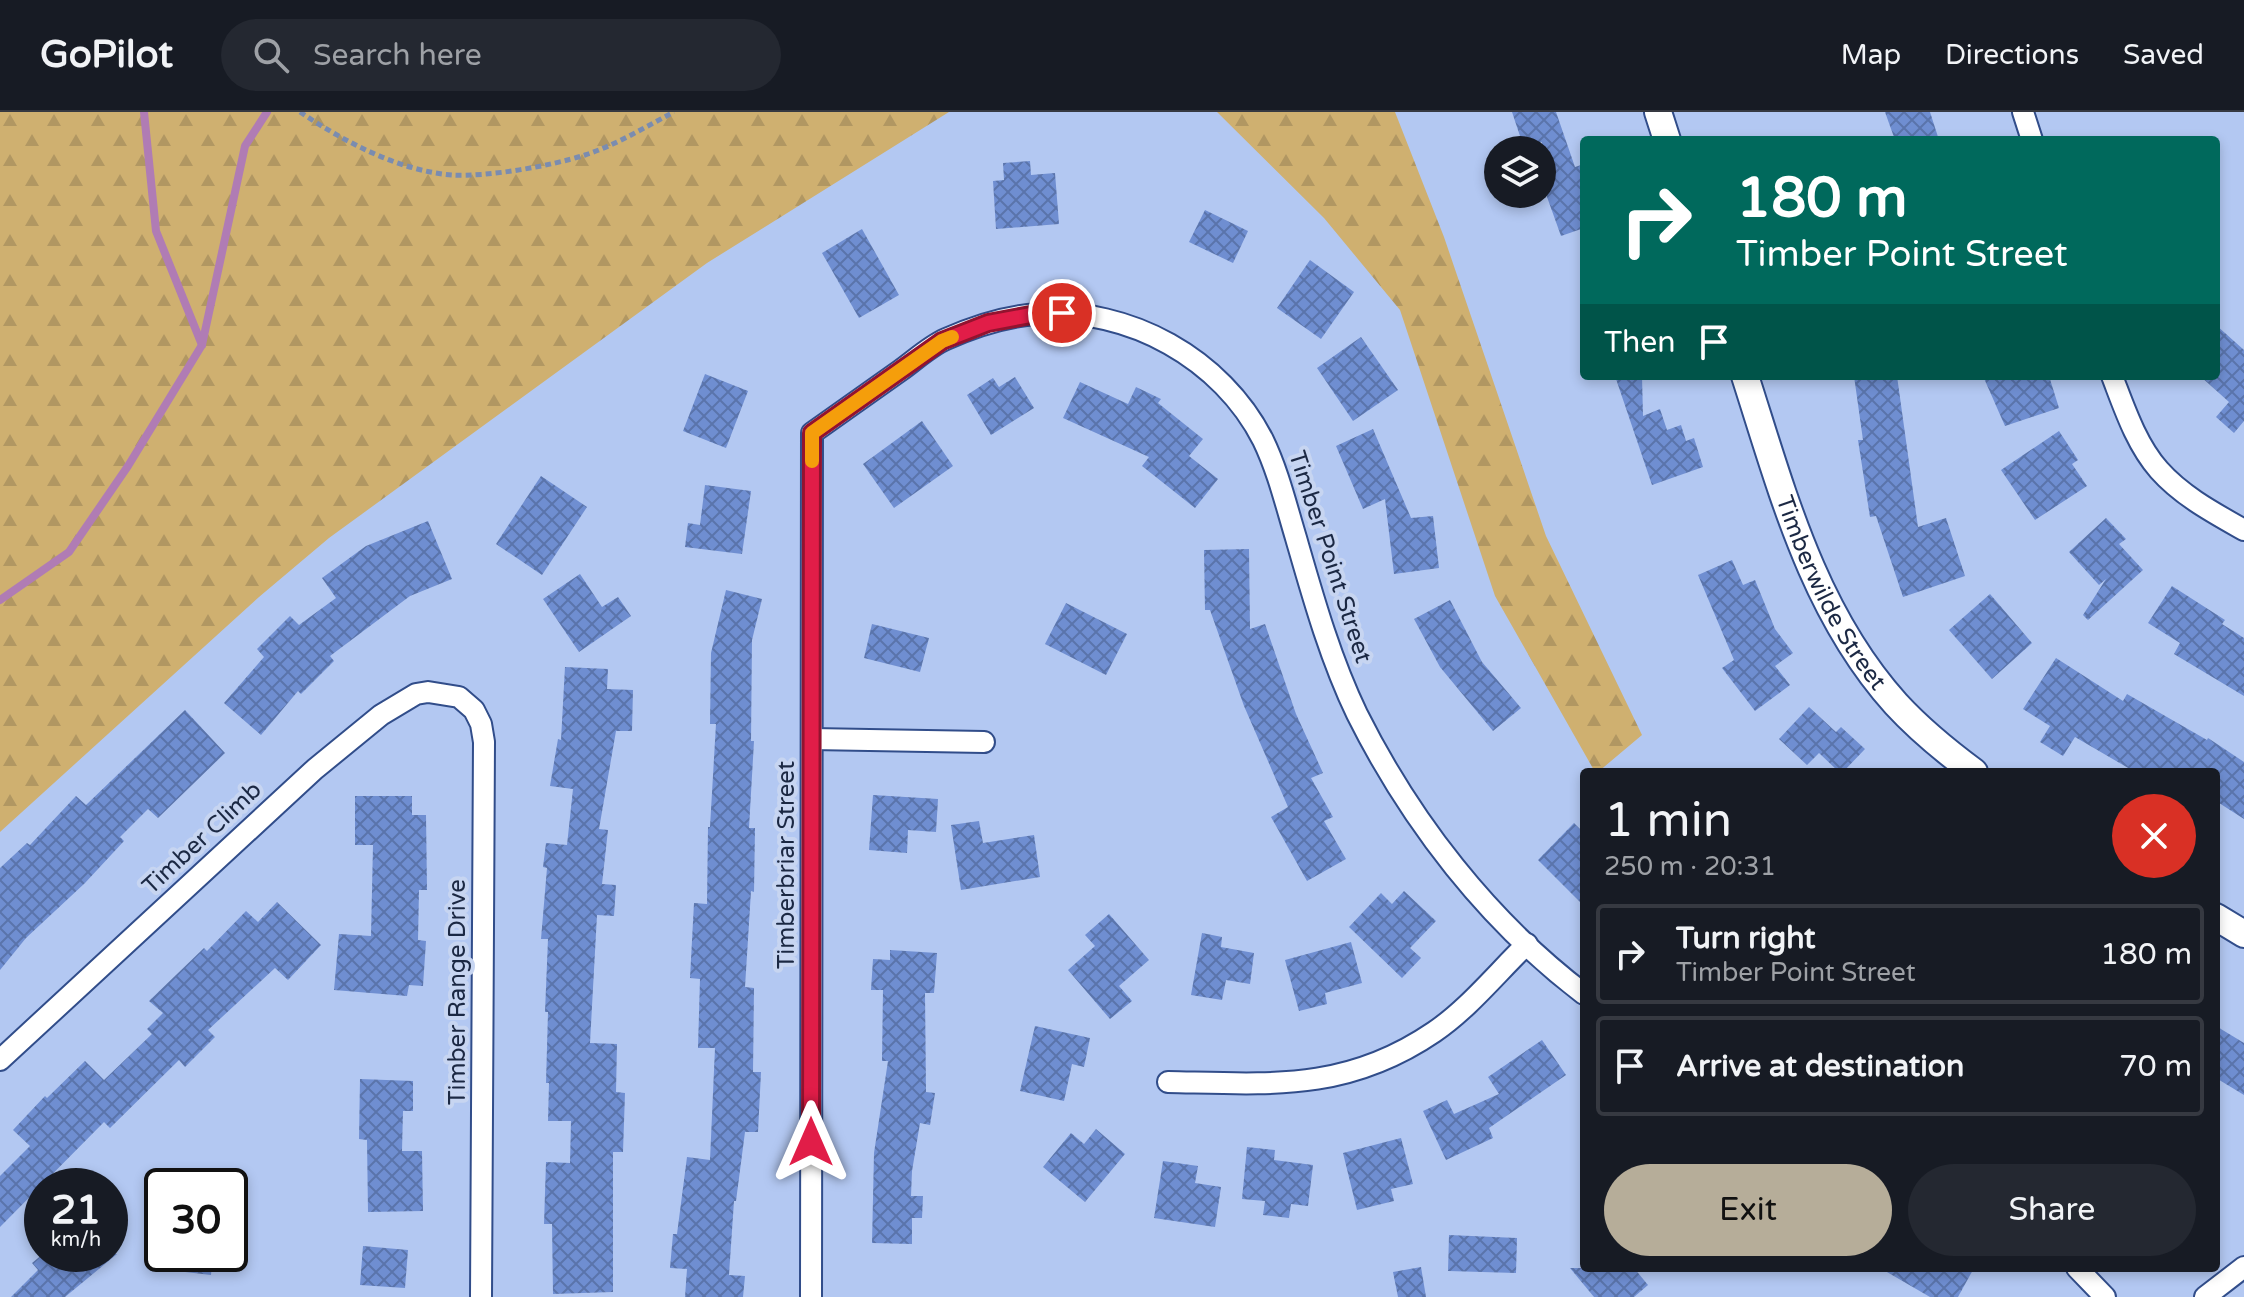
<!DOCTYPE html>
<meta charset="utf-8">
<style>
:root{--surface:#171b24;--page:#242831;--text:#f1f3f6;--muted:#9ea1a6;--line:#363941;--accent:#b6ad99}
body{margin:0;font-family:"Varela Round",sans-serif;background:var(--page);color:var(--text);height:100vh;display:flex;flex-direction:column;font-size:30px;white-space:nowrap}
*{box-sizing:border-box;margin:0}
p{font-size:26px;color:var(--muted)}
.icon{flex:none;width:44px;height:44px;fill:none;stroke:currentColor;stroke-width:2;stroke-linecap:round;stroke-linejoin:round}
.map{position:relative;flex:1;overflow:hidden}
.details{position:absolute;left:1580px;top:656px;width:640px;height:504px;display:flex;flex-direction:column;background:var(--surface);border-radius:8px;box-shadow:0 4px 12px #0003}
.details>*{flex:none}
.banner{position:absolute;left:1580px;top:24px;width:640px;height:244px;border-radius:8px;box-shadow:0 4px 12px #0003;background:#00695c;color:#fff;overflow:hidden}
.buttons{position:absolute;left:1484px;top:24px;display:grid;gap:16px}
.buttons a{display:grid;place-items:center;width:72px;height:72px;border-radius:50%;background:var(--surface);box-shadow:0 4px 12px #0003;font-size:40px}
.speed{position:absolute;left:24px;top:1056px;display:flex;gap:16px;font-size:40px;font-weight:700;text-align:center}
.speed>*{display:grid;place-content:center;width:104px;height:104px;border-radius:50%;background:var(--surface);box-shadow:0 4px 12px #0003;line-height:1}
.speed small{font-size:20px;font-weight:400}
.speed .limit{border:4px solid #111;border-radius:12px;background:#fff;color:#111}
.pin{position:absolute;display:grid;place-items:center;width:68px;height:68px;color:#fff;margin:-34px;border:4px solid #fff;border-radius:50%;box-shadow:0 2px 8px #0007}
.me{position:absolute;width:88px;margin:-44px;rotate:0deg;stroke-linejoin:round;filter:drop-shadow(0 0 6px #0008)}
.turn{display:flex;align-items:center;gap:28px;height:168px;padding:0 24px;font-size:36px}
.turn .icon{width:104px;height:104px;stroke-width:2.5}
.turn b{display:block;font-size:56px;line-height:68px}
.then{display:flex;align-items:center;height:76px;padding:0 24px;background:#0003;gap:16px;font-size:30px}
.round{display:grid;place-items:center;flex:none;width:84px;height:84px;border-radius:42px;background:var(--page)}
.headline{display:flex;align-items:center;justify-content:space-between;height:136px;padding:0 24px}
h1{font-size:48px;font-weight:600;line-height:60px}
.primary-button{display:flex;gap:16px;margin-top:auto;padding:16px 24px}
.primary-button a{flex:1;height:92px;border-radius:48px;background:var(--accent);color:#111;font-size:32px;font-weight:600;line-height:92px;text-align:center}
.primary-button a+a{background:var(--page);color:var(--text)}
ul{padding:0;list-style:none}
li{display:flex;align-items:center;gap:24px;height:100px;margin:0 16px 12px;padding:0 8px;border:4px solid var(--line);border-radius:8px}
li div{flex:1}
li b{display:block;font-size:30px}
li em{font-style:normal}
header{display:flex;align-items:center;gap:48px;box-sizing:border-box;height:112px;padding:0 40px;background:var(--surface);border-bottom:2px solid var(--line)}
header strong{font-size:38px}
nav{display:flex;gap:44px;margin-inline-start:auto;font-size:28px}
.search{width:560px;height:72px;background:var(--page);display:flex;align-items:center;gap:20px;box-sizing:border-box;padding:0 28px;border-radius:44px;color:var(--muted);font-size:30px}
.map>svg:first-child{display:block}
.forest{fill:url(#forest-firs)}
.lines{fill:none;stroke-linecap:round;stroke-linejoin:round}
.stream{stroke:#b07cb4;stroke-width:8}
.building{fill:url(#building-cross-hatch)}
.minor-casing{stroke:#314d8a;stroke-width:24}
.tertiary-casing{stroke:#314d8a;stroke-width:30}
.path{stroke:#7a8cb0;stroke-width:5;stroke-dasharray:6 4;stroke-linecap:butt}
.minor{stroke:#fff;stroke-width:20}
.tertiary{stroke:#fff;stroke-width:26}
.route-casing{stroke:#92132f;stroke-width:20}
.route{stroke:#e11d48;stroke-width:14}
.slow{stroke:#f59e0b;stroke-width:14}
.labels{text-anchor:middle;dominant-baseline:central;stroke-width:8;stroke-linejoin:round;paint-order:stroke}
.street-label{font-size:24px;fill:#1b2843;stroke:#c7d5f1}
</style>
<header>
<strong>GoPilot</strong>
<div class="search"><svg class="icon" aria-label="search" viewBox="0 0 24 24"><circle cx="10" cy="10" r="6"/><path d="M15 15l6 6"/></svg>Search here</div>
<nav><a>Map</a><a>Directions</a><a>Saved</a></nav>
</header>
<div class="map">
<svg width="2244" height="1185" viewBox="0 0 2244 1185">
<defs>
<pattern id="forest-firs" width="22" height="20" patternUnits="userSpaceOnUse" patternTransform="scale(2)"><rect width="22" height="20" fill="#cfb070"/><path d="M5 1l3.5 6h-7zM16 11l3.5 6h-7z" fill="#b19762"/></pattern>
<pattern id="building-cross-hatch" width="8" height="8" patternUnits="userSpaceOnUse" patternTransform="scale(2)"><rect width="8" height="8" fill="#6f8ed1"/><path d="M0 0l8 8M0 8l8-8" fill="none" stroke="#5a74ab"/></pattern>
</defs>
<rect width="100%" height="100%" fill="#b3c8f2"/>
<g class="forest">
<polygon points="0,0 949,0 707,151 329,426 259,485 0,720"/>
<polygon points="1217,0 1395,0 1444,125 1546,424 1642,623 1598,660 1595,660 1495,484 1400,198 1324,106"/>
</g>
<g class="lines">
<g class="stream">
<polyline points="144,0 156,119 202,233"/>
<polyline points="0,488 69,440 128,354 202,233 245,34 267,0"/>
</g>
</g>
<g class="building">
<polygon points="1512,0 1556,0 1575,55 1584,52 1584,116 1561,124 1542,71 1542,30 1524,36"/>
<polygon points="1885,0 1930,0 1939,28 1895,28"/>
<polygon points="1030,49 1031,63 1055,61 1059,112 996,117 993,69 1004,68 1003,51"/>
<polygon points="1205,98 1248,119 1233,151 1189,130"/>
<polygon points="862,117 899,183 859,206 822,141"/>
<polygon points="1310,148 1354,180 1321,227 1277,196"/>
<polygon points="2216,213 2244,238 2244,309 2234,321 2216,305 2229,290 2200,264 2216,264"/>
<polygon points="1361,225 1398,278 1353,309 1317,256"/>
<polygon points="705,262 748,279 726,336 683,319"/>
<polygon points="1615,264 1642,264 1643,304 1660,297 1667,318 1681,313 1686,329 1694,326 1703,355 1652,373"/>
<polygon points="1854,264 1897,264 1918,415 1946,406 1965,464 1903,485 1876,404 1870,405 1858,328 1863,328"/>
<polygon points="1983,264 2049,264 2059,296 2005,314"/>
<polygon points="1015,265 1034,296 991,323 967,283 993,266 999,275"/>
<polygon points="1080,270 1128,292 1136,275 1161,287 1158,291 1203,327 1189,344 1218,367 1195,396 1142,354 1149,345 1063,306"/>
<polygon points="922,309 953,354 894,396 863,352"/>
<polygon points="1373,317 1411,406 1433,404 1439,456 1394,462 1385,387 1363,397 1336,334"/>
<polygon points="2059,319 2078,348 2072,352 2087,374 2035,408 2001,358"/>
<polygon points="541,364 587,395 542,463 496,432"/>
<polygon points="705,373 751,379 742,442 685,435 688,411 700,413"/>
<polygon points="2106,406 2126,427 2119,432 2143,458 2088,508 2083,503 2106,467 2099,473 2069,440"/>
<polygon points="428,409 452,467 410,484 330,544 334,549 301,582 298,579 261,623 224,591 264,545 257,537 290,504 299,513 336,486 322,466 366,434"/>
<polygon points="1249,437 1250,517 1265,512 1296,602 1323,661 1311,666 1333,705 1324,709 1346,747 1307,769 1271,705 1288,695 1244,594 1210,498 1205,498 1204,438"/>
<polygon points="1732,448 1743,473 1755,468 1775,517 1793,541 1775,554 1790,573 1755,599 1722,556 1734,548 1698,463"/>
<polygon points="580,462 602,495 618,485 631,504 579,540 543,487"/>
<polygon points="2172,474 2225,508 2222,512 2244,526 2244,584 2174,542 2180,531 2148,511"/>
<polygon points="726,478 762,487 752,528 751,629 754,629 749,716 755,716 754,780 751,779 745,875 754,876 753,960 761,960 758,1020 745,1020 736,1089 734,1089 729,1163 745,1164 743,1185 685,1185 687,1157 670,1156 673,1122 677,1122 687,1045 710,1048 715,936 698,936 700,867 690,866 694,791 707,792 708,715 710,715 716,612 710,612 711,541"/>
<polygon points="1990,482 2032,531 1992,567 1949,518"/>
<polygon points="1450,488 1482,550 1521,596 1493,619 1440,555 1414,507"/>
<polygon points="1066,491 1127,522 1106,563 1045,532"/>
<polygon points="872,512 929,526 920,560 864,546"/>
<polygon points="2056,546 2123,589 2127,582 2207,628 2208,626 2244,650 2244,707 2216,689 2216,660 2135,660 2075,625 2063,644 2040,630 2050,614 2023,597"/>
<polygon points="565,555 608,557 607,577 633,578 632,619 616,619 599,717 608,718 602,772 616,773 614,804 597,803 590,931 617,932 616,980 625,981 623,1040 613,1040 613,1180 553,1182 552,1112 544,1112 546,1050 570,1051 571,1009 548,1009 549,971 546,971 548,900 545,900 548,827 541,827 547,756 543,755 546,731 567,733 573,677 550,674 558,627 561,628"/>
<polygon points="1809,595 1836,620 1841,615 1865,637 1843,660 1839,660 1819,641 1807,653 1779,627"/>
<polygon points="185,598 225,641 158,706 148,697 120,725 124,729 85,771 26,826 0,858 0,756 27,731 30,733 76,684 86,693"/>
<polygon points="873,683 938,687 936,720 908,718 907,741 869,738"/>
<polygon points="355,684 412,684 412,703 426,703 427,778 419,778 418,828 426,829 423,874 409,873 407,884 334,878 339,822 371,824 373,733 355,733"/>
<polygon points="979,709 983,731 1034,723 1040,765 961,778 951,713"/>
<polygon points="1574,711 1584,721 1584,794 1538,748"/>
<polygon points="1404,779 1436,809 1410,836 1421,846 1402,866 1349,815 1381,781 1392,792"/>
<polygon points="277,790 321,833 288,868 275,856 208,918 215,925 185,955 179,948 110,1016 104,1010 0,1115 0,1064 30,1034 13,1018 45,984 47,986 85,949 104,968 152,922 147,917 163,901 149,889 204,836 207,839 246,799 258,810"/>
<polygon points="1109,802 1149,848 1119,874 1132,889 1110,907 1068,858 1095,834 1085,823"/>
<polygon points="1202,821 1222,825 1221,835 1254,841 1250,872 1226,868 1222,888 1191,883"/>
<polygon points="1351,830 1362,871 1325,881 1327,892 1299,899 1285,848"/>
<polygon points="890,838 937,841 934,881 925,881 926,980 935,981 930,1013 920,1011 912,1059 911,1084 923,1084 922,1106 912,1106 912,1132 872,1131 874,1041 888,949 882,949 883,878 871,878 873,847 890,848"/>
<polygon points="1035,914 1090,926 1084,955 1072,952 1064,989 1020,979"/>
<polygon points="2216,914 2244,931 2244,983 2216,966"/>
<polygon points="1542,928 1566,963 1489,1016 1493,1026 1446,1048 1423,999 1447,988 1454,1002 1499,982 1488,965"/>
<polygon points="360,967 413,969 413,999 403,999 402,1039 422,1039 423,1099 368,1100 367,1028 359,1027"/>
<polygon points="1096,1017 1125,1042 1085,1090 1043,1055 1071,1021 1084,1032"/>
<polygon points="1401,1026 1413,1072 1391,1077 1394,1089 1357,1098 1343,1041"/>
<polygon points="1247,1035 1275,1038 1274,1048 1313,1053 1308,1094 1291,1092 1289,1106 1263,1103 1265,1089 1242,1087"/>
<polygon points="1163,1049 1198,1054 1195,1071 1221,1075 1215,1115 1154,1106"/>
<polygon points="1449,1123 1517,1126 1516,1161 1448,1159"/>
<polygon points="363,1134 408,1138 405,1176 360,1173"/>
<polygon points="43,1142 117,1142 65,1185 11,1185 38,1158 32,1151"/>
<polygon points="151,1142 213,1142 211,1163 151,1156"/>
<polygon points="1421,1155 1426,1185 1398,1185 1393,1160"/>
<polygon points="1570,1156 1634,1156 1648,1173 1634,1185 1594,1185"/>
<polygon points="1880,1156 1974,1156 1958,1185 1930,1185"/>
</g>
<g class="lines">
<g class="minor-casing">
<g id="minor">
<polyline points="2023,0 2032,28"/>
<path d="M2112,264C2124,295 2136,332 2159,358C2182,384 2214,401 2244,418"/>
<polyline points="812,627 984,630"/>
<polyline points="0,948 315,657 381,603 416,582 428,580 459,585 474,598 481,612 484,630 481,1185"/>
<path d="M1168,970C1269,972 1346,980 1434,920C1468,897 1497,861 1527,832"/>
<polyline points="2077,1156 2105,1185"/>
<path d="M811,1185L812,321C842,300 871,279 901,258C915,248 930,234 946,227C975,214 1006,204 1038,202C1129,195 1222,247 1263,328C1278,359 1286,393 1296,426C1313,485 1330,546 1357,602C1411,710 1488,809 1584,882"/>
<polyline points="2205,1185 2244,1155"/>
</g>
</g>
<g class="tertiary-casing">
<g id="tertiary">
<polyline points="1658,0 1667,28"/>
<path id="s1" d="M1745,264C1782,379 1813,500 1896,592C1919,617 1947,640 1974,660"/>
<polyline points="2216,805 2244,822"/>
</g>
</g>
<path class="path" d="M300,0C343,29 399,59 452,63C488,65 551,54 585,43C616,33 645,15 674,0"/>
<use href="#minor" class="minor"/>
<use href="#tertiary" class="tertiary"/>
</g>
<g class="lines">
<g class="route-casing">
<polyline id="route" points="811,1030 812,321 942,229 988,211 1036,202 1062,201"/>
</g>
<use href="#route" class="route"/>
<polyline class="slow" points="812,349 812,321 942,229 952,225"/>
</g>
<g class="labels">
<g class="street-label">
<text transform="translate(1330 445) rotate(72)">Timber Point Street</text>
<text stroke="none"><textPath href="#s1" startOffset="234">Timberwilde Street</textPath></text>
<text transform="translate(202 726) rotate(-43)">Timber Climb</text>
<text transform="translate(786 753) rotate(-90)">Timberbriar Street</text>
<text transform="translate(457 880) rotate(-90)">Timber Range Drive</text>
</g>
</g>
</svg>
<div class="buttons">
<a><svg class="icon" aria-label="layers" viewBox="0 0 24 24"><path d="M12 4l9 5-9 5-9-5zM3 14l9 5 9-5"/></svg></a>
</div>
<div class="speed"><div>21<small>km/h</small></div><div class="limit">30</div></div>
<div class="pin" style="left:1062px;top:201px;background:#d93025"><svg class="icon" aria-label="arrive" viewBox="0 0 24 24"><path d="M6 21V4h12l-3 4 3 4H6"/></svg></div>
<svg class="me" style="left:811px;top:1030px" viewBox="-20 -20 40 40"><path d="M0-17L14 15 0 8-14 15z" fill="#e11d48" stroke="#fff" stroke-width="4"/></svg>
<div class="banner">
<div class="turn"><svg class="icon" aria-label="right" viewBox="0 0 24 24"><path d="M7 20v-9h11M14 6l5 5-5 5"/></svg><div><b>180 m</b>Timber Point Street</div></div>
<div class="then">Then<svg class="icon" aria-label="arrive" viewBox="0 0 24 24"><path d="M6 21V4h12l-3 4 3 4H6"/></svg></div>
</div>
<section class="details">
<div class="headline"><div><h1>1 min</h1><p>250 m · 20:31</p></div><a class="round" style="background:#d93025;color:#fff"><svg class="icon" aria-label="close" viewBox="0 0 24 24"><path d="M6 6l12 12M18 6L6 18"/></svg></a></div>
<ul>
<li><svg class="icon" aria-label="right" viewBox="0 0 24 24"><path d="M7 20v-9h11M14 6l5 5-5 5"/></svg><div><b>Turn right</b><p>Timber Point Street</p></div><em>180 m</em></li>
<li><svg class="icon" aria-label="arrive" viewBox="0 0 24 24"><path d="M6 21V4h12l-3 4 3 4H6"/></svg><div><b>Arrive at destination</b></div><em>70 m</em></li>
</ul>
<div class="primary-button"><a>Exit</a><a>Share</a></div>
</section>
</div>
